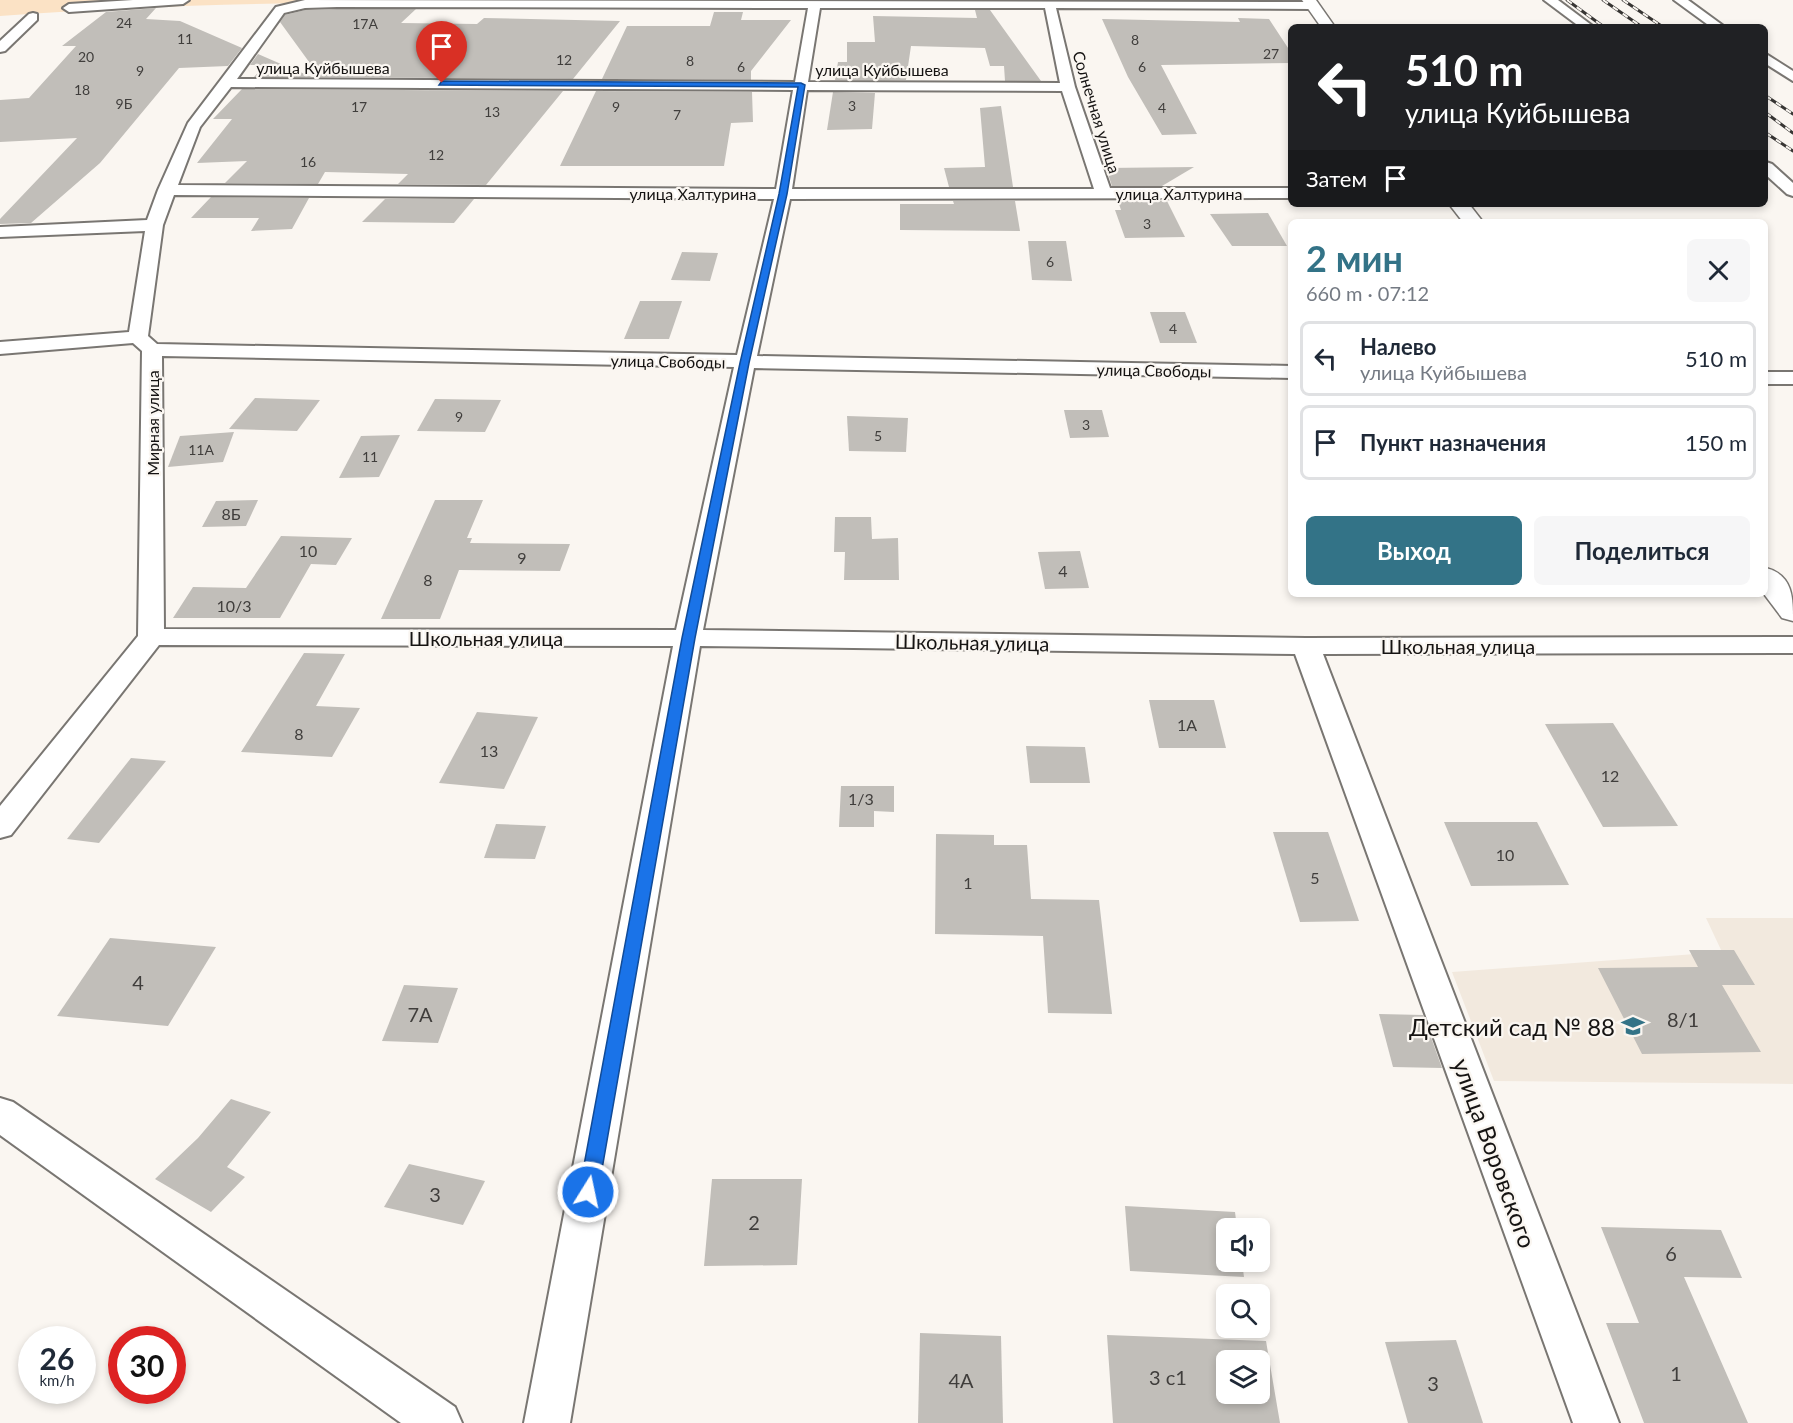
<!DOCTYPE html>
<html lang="ru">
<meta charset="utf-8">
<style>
:root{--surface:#fff;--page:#f6f6f7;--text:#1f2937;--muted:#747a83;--line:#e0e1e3;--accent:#337387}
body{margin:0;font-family:Lato,sans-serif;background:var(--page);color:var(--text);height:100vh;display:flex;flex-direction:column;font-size:22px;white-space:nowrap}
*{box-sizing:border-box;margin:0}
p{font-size:20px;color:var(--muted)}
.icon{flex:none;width:33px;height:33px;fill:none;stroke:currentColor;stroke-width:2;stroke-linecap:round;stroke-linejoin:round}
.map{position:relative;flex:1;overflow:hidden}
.sheet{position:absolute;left:1288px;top:219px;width:480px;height:378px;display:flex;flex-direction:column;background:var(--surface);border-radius:9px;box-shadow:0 3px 9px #0003}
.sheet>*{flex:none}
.guide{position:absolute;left:1288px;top:24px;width:480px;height:183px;border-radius:9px;box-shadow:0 3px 9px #0003;background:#202124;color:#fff;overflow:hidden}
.controls{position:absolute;left:1216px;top:1218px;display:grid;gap:12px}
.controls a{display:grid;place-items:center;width:54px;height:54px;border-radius:9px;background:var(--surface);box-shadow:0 3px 9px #0003;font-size:30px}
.speed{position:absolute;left:18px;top:1326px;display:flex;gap:12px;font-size:30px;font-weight:700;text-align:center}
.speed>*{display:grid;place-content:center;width:78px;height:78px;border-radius:50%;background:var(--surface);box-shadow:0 3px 9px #0003;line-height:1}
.speed small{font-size:15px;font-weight:400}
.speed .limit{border:9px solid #d22;background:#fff;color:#111}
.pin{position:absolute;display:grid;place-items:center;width:51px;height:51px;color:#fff;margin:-62px -26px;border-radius:50% 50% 50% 0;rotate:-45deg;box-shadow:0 0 6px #0007}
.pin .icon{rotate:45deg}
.me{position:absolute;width:66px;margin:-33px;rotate:10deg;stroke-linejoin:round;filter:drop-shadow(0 0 4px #0008)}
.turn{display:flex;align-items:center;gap:21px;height:126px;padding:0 18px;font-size:27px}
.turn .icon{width:78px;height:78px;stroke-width:2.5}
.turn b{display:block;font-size:42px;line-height:51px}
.then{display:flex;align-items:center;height:57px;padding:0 18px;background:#0003;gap:12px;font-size:22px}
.round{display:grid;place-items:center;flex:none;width:63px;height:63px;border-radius:9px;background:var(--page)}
.headline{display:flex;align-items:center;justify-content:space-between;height:102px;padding:0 18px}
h1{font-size:36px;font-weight:700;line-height:45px;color:var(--accent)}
.button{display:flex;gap:12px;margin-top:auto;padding:12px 18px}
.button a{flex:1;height:69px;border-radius:9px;background:var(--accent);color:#fff;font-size:24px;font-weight:700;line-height:69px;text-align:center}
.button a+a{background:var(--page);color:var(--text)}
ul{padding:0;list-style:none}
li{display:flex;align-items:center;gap:18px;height:75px;margin:0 12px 9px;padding:0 6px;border:3px solid var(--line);border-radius:9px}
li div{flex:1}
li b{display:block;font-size:22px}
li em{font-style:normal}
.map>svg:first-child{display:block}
.built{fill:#f2e9de}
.green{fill:#fbe2c5}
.building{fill:#c1beb9;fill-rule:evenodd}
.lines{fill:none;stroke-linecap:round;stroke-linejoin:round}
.street-casing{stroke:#797672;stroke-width:4}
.secondary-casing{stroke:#797672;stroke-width:3}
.street{fill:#fff;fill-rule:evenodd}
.secondary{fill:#fff;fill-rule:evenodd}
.rail-casing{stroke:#373533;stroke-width:3}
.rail{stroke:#faf6f1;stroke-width:2;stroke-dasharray:6;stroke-linecap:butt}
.route{fill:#1a73e8;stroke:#114b97;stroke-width:1.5}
.labels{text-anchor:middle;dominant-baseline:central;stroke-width:4.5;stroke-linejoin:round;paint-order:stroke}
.far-number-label{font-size:14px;fill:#403e3c}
.far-street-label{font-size:16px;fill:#151312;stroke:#faf6f1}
.number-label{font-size:16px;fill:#403e3c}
.street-label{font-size:20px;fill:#151312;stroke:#faf6f1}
.near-number-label{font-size:20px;fill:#403e3c}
.near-poi-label{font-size:24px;fill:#151312;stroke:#faf6f1;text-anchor:end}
.near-street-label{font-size:24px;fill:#151312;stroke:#faf6f1}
</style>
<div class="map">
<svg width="1793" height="1423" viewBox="0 0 1793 1423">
<rect width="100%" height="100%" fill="#faf6f1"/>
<polygon class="built" points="1706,918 1793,918 1793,1084 1494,1081 1452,972 1722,952"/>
<path class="green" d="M0,0H1301L1302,2C1038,4 774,0 510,1C340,2 169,3 0,16Z"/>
<g class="building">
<polygon points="156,8 146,19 180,21 242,48 228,66 179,68 100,163 31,223 0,224 0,219 77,138 0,142 0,100 29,98 76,46 62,46 106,12"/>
<polygon points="337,9 416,9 401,23 477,24 484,18 620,21 573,79 320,77 280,22 285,15 305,10"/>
<polygon points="975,10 990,10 1041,81 1005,81 1004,66 990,66 985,48 911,46 906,80 835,80 838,62 847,62 847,42 875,42 873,16 977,18"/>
<polygon points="714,12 743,12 741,20 791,20 751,71 751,80 602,79 627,26 710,26"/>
<polygon points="1238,18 1269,19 1292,54 1292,63 1161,65 1197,134 1162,135 1128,77 1102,19 1240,22"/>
<polygon points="258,54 281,64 312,77 254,77 265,65 250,65"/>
<polygon points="242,89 563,91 486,185 398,184 408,174 325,172 318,184 225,183 247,161 197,163 232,119 213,119"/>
<polygon points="596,91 752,92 753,122 731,123 724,166 560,166"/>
<polygon points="833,92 875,93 872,129 827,130"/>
<polygon points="1001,106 1013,187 949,187 944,168 985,167 980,108"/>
<polygon points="1194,167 1162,186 1112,186 1106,168"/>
<polygon points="211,197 309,198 292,229 251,231 259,218 191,218"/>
<polygon points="385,199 474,199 454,223 362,222"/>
<polygon points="953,201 1015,201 1020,231 900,230 900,204 954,204"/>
<polygon points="1118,201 1167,201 1185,237 1125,238 1115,210 1121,210"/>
<polygon points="1268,213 1287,246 1232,246 1210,214"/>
<polygon points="1028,241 1066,241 1072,281 1032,280"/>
<polygon points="682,252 718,253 710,281 671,280"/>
<polygon points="640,301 682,301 669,339 624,339"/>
<polygon points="1150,312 1185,312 1197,343 1160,343"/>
<polygon points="255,398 320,400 297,431 229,429"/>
<polygon points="435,399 501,400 485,432 417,431"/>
<polygon points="1064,410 1102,410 1109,437 1070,438"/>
<polygon points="847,416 908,418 906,452 849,451"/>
<polygon points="234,432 223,462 168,467 180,436"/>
<polygon points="400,435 379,477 339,478 361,436"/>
<polygon points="258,500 246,526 202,527 216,501"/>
<polygon points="435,500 483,500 467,538 472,538 470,543 570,544 560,571 459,570 440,619 381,619"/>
<polygon points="835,517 871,517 872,539 898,538 899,580 844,580 845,552 834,552"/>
<polygon points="281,536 352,538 336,565 311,564 280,618 173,618 193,587 246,588"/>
<polygon points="1080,551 1089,588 1045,589 1038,552"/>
<polygon points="304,653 345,654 316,706 360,708 332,757 241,752"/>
<polygon points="1149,700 1214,700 1226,748 1159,748"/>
<polygon points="477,712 538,717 504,789 439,783"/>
<polygon points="1613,723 1678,826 1603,827 1545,724"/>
<polygon points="1026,746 1085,747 1090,783 1030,783"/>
<polygon points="131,758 166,761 99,843 67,839"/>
<polygon points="841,786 894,786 894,812 874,811 874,827 839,827"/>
<polygon points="1444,822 1537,822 1569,885 1471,886"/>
<polygon points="496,824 546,826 535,859 484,858"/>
<polygon points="1273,832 1328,832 1359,921 1300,922"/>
<polygon points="936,834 994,835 994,845 1027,845 1031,899 1099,900 1112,1014 1048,1013 1043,936 935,934"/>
<polygon points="110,938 216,947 168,1026 57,1016"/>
<polygon points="1689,950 1734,950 1755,985 1722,985 1761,1052 1642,1054 1598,968 1698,967"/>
<polygon points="404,985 458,988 438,1043 382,1041"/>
<polygon points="1379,1014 1423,1015 1442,1068 1393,1067"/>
<polygon points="231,1099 271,1112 227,1167 245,1177 211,1212 155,1179 198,1138"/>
<polygon points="409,1164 485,1181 463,1225 384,1207"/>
<polygon points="712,1179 802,1179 797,1265 704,1266"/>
<polygon points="1125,1206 1235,1212 1237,1228 1227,1228 1227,1262 1242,1262 1244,1277 1130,1271"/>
<polygon points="1601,1227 1721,1230 1742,1278 1684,1277 1748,1423 1644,1423 1606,1323 1639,1323"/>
<polygon points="920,1333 1001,1336 1003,1423 918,1423"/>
<path d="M1107,1335L1266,1341L1280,1423H1113ZM1227,1360H1260V1394H1227Z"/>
<polygon points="1456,1340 1483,1423 1408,1423 1385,1342"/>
</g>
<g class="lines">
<g class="street-casing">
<g id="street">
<polygon points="133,0 189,0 183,4 69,12 63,8 69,4"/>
<path d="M305,0L1316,2V8L1312,9L1056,8L1075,87L1110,188H1292V198L790,199L757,356L1292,366V378L754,368L703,630L1306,638L1793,637V653L1323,654L1619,1423H1573L1295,654L700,646L570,1423H524L673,646L159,645L11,835L0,838V806L138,636L142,351L133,343L0,354V342L129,332L145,231L0,237V227L147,220L158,190L188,123L276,7ZM337,7L808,8L795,82L237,79L284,13L305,8ZM820,8H1045L1060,83L808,82ZM231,87L793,90L776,189L178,185L200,127ZM807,90L1062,91L1094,189H792ZM174,195L774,199L737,355L157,344L148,336L163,225ZM162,356L734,367L676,630L164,629Z"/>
<polygon points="1544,0 1558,0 1594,27 1580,27"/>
<polygon points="1674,0 1688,0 1725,27 1711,27"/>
<polygon points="33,13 37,14 37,20 5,51 0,52 0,41 29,14"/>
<polygon points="1766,54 1793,71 1793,81 1766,64"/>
<polygon points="1766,162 1772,164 1793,183 1793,196 1787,194 1766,175"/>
<rect x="1766" y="372" width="27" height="12"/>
<polygon points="0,1098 13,1102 455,1407 462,1423 401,1423 0,1135"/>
</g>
</g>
<g class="secondary-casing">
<g id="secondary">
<polygon points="1302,0 1316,0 1335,27 1321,27"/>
<polygon points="1449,204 1469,204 1483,222 1463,222"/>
<path d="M1766,568C1793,575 1793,598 1793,621L1782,618L1764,594Z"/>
</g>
</g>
<use href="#street" class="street"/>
<use href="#secondary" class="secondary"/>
<g class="rail-casing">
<g id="rail">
<polyline points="1567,0 1604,27"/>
<polyline points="1603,0 1642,27"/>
<polyline points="1623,0 1663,27"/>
<polyline points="1766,96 1793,114"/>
<polyline points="1766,113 1793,133"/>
<polyline points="1766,133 1793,151"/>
</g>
</g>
<use href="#rail" class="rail"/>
</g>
<polygon class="route" points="442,81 801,83 805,85 787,194 749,363 695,638 598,1192 595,1198 588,1201 582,1198 579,1192 682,638 740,363 779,194 798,87 439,85"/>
<defs>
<g id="school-bare" transform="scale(1.8)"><path d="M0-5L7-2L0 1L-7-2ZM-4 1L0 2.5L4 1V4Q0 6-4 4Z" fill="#337387" stroke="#faf6f1" stroke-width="2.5" paint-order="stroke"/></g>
</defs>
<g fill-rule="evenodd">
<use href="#school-bare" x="1633" y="1026"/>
</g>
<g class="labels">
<g class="far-number-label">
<text x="124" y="22">24</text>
<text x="365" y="23">17А</text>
<text x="185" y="38">11</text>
<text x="1135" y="39">8</text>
<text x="1271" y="53">27</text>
<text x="86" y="56">20</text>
<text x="564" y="59">12</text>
<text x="690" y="60">8</text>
<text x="741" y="66">6</text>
<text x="1142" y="66">6</text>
<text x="140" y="70">9</text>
<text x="82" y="89">18</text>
<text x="124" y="103">9Б</text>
<text x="852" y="105">3</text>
<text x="359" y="106">17</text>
<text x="616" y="106">9</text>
<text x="1162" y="107">4</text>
<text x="492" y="111">13</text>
<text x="677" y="114">7</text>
<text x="436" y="154">12</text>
<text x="308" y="161">16</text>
<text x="1147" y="223">3</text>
<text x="1050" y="261">6</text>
<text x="1173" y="328">4</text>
<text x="459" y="416">9</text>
<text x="1086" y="424">3</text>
<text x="878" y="435">5</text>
<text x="201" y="449">11А</text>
<text x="370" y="456">11</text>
</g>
<g class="far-street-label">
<text x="323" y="67">улица Куйбышева</text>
<text x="882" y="69">улица Куйбышева</text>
<text transform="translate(1097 112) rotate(73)">Солнечная улица</text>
<text x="693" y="193">улица Халтурина</text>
<text x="1179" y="193">улица Халтурина</text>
<text transform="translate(668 361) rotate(1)">улица Свободы</text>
<text transform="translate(1154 370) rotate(1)">улица Свободы</text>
<text transform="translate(152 423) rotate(-90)">Мирная улица</text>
</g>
<g class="number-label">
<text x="231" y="513">8Б</text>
<text x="308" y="550">10</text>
<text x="522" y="557">9</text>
<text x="1063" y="570">4</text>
<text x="428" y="579">8</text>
<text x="234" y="605">10/3</text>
<text x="1187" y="724">1А</text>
<text x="299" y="733">8</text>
<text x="489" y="750">13</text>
<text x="1610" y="775">12</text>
<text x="861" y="798">1/3</text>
<text x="1505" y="854">10</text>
<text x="1315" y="877">5</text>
<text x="968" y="882">1</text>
</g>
<g class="street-label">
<text x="486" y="638">Школьная улица</text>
<text transform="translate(972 642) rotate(1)">Школьная улица</text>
<text x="1458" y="646">Школьная улица</text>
</g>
<g class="near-number-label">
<text x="138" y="982">4</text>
<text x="420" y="1014">7А</text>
<text x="1683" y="1019">8/1</text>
<text x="435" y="1194">3</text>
<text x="754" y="1222">2</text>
<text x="1671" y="1253">6</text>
<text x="1676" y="1373">1</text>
<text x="1168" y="1377">3 с1</text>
<text x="961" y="1380">4А</text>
<text x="1433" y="1383">3</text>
</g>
<g class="near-poi-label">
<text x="1615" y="1026">Детский сад № 88</text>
</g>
<g class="near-street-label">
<text transform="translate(1495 1153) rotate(70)">улица Воровского</text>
</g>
</g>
</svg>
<div class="controls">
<a><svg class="icon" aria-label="sound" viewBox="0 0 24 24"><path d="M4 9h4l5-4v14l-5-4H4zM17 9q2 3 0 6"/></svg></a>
<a><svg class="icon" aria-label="search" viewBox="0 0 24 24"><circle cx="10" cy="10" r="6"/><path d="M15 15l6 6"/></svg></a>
<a><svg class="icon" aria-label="layers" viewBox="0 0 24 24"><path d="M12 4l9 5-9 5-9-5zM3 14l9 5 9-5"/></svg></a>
</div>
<div class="speed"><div>26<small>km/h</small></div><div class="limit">30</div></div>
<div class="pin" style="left:442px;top:83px;background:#d93025"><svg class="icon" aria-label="arrive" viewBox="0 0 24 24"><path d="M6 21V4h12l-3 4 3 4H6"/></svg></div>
<svg class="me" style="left:588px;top:1192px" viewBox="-20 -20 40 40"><circle r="17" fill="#1a73e8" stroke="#fff" stroke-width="3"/><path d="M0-11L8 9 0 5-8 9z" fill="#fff"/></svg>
<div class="guide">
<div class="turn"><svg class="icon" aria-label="left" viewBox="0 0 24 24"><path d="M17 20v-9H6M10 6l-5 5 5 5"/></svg><div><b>510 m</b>улица Куйбышева</div></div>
<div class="then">Затем<svg class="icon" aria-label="arrive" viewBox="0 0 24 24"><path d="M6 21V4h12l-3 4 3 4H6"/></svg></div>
</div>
<section class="sheet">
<div class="headline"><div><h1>2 мин</h1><p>660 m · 07:12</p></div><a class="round"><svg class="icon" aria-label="close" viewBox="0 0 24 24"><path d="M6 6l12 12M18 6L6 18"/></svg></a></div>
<ul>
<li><svg class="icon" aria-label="left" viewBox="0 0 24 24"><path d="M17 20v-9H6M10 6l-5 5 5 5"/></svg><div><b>Налево</b><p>улица Куйбышева</p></div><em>510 m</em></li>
<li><svg class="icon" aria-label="arrive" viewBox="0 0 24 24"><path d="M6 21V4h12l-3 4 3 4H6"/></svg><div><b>Пункт назначения</b></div><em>150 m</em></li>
</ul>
<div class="button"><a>Выход</a><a>Поделиться</a></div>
</section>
</div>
